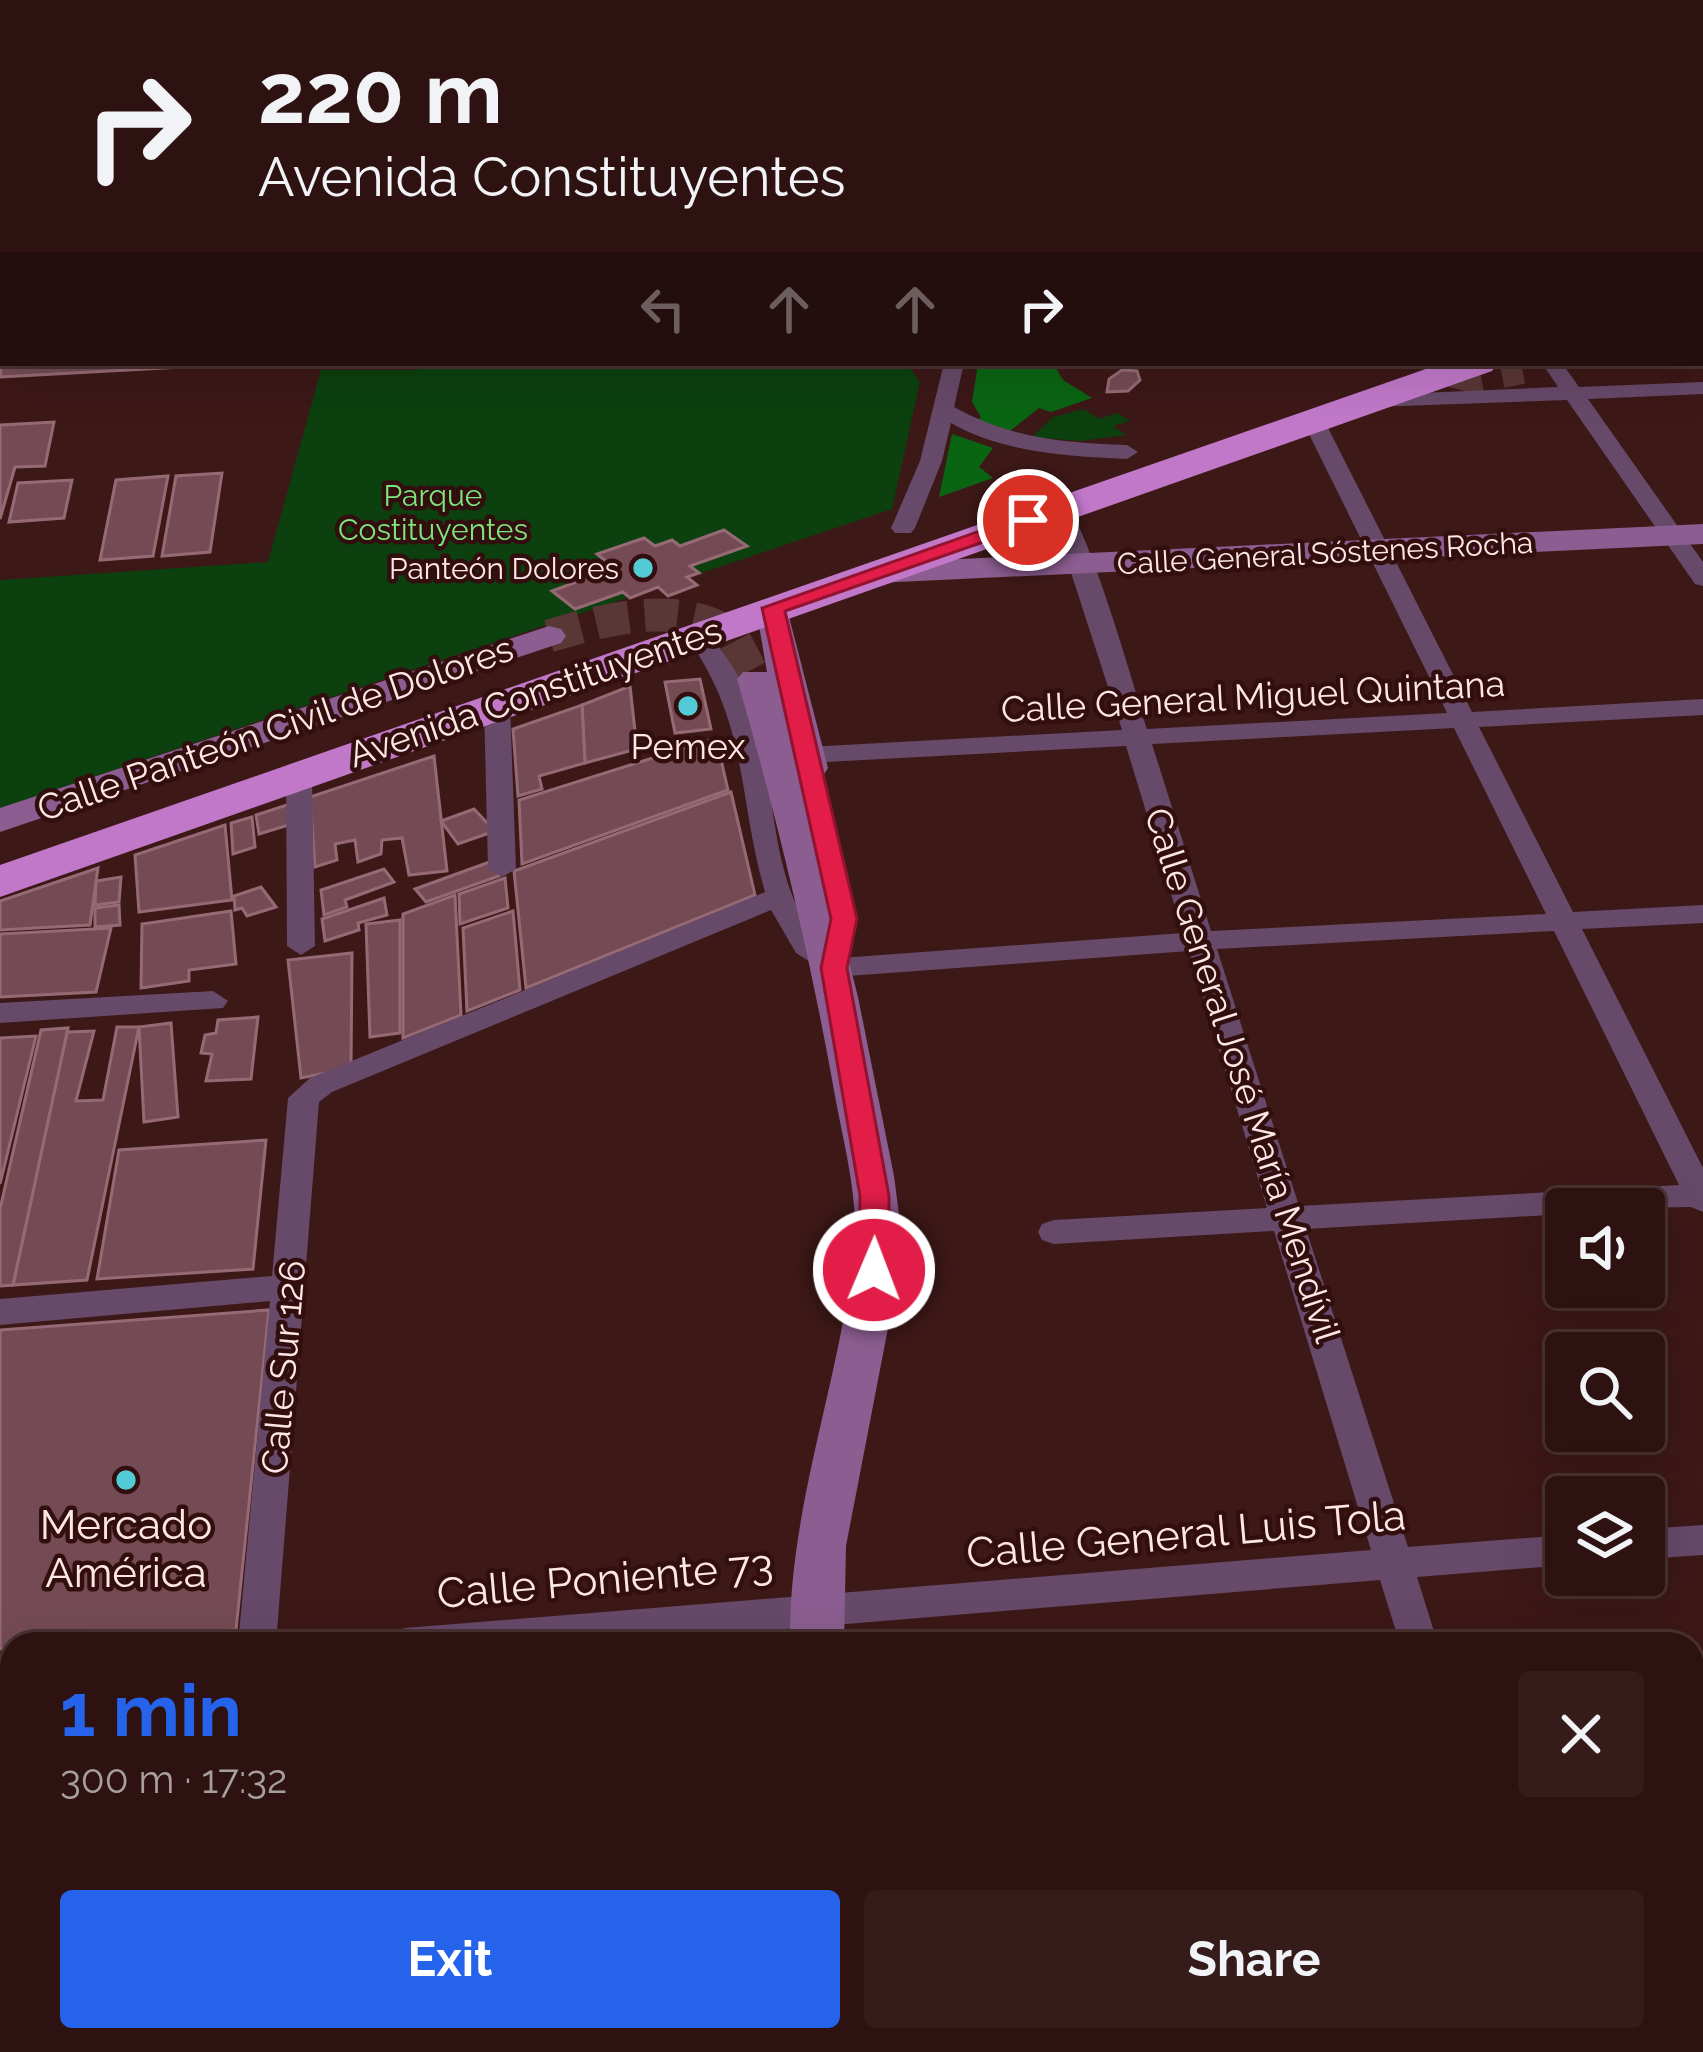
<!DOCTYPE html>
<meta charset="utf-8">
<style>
:root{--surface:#2d1211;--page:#351b1a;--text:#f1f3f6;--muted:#a79e9f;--line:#483231;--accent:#2563eb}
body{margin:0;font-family:Raleway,sans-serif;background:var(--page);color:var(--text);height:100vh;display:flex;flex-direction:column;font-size:45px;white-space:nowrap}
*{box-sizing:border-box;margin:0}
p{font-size:39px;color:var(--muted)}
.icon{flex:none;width:66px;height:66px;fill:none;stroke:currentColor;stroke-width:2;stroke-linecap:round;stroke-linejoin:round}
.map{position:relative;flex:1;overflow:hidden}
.panel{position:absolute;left:0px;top:1632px;width:1704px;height:420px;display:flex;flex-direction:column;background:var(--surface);border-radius:36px 36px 0 0;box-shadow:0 12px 48px #0002,0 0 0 3px var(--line)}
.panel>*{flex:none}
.banner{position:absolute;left:0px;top:0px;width:1704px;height:366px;box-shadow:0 12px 48px #0002,0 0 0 3px var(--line);background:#2d1211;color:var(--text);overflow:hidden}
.controls{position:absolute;left:1545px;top:1188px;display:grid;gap:24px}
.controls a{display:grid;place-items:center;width:120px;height:120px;border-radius:12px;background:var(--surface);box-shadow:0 12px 48px #0002,0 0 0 3px var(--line);font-size:60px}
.pin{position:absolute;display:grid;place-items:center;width:102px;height:102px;color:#fff;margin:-51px;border:6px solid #fff;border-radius:50%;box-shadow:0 3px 12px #0007}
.me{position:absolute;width:132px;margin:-66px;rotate:1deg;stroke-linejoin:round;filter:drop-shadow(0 0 9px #0008)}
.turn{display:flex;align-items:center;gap:42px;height:252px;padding:0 60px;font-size:54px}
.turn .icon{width:156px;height:156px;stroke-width:2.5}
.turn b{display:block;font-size:84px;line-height:102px}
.lanes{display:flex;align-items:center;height:114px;padding:0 60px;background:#0003;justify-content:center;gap:60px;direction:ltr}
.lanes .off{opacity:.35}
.round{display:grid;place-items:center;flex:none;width:126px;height:126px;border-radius:12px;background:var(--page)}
.head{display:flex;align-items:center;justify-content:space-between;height:204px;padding:0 60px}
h1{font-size:72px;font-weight:700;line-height:90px;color:var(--accent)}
.button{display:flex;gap:24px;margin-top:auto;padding:24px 60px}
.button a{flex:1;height:138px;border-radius:12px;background:var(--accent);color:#fff;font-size:48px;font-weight:700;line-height:138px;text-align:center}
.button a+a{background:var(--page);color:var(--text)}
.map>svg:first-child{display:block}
.green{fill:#0c400f}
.forest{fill:#0a6513}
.building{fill:#744b55;stroke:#966a74;stroke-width:3}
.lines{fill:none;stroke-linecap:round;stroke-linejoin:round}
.secondary-tunnel{stroke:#593736;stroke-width:33;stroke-dasharray:33 16;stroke-linecap:butt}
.highway-tunnel{stroke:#593736;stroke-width:42;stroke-dasharray:42 21;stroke-linecap:butt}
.street{fill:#674969;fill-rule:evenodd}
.secondary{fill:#8b5d90;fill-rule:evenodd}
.highway{fill:#c178c9;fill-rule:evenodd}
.route{fill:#e11d48;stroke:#92132f;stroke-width:3}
.poi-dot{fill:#52cbd7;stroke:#320e0e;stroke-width:4.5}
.labels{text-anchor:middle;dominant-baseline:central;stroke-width:9;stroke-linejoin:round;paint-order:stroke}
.far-park-label{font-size:30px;fill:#7ee47d;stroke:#320e0e}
.far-street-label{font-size:30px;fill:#fce7e6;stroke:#320e0e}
.far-poi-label{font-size:30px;fill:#fce7e6;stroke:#320e0e;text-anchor:end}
.street-label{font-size:36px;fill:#fce7e6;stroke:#320e0e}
.poi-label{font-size:36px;fill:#fce7e6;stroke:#320e0e}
.near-poi-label{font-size:42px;fill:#fce7e6;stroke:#320e0e}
.near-street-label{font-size:42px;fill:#fce7e6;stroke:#320e0e}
</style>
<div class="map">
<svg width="1703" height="2052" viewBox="0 0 1703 2052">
<rect width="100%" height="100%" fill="#3c1817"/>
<g class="green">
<polygon points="425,363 907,363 920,382 892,509 0,808 0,580 268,562 321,370 415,370"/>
<polygon points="1084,409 1099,419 1117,413 1130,421 1113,426 1126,435 1080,441 1032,437 1053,417"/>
</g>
<g class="forest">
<polygon points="978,363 1053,363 1063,380 1092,398 1051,412 1039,408 1005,435 973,424 981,417 972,402"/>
<polygon points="952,434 993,448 979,467 993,478 939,497"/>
</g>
<g class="building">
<polygon points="3,355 3,363 257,363 0,377"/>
<polygon points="1122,370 1137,371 1140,380 1128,391 1107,392 1109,379"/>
<polygon points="54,422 45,466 15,467 0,519 0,425"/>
<polygon points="222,473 210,552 162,556 176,476"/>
<polygon points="168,476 153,556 100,560 116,480"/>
<polygon points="72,480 64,518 9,522 18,483"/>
<polygon points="1057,528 1067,554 1041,554 1035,529"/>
<polygon points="724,530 747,546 690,566 699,573 687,577 697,585 668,596 658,587 630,598 623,592 575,609 552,591 595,575 588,570 608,563 597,554 644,538 655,546 672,540 680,546"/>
<polygon points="700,679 711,729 675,733 665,682"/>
<polygon points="630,686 637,749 585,763 582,705"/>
<polygon points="582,705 585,763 539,776 542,789 518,796 513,729"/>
<polygon points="716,738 728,790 522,864 519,800"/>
<polygon points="434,756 447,871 409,875 402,838 382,840 381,854 358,862 355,840 335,844 337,860 315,867 310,797"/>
<polygon points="731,792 755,895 526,988 514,871"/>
<polygon points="290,804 292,824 259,834 256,815"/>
<polygon points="474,809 495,831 458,844 441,821"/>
<polygon points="252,817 255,847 233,854 231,823"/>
<polygon points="225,825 232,900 139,912 135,855"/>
<polygon points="495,860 499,876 426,902 415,889"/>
<polygon points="98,868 90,925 0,930 0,901"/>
<polygon points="384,869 394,882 345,900 347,907 324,915 321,890"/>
<polygon points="121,877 119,902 95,905 96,881"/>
<polygon points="505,878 508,908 460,924 459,894"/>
<polygon points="261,887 276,907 247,916 242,908 235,910 234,896"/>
<polygon points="455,895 461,1015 403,1038 403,914"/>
<polygon points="384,898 387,915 358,923 359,930 325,941 322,919"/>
<polygon points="119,905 120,925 95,927 95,908"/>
<polygon points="231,911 236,964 189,970 189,981 141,988 142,924"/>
<polygon points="513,911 520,990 467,1011 463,928"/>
<polygon points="400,920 400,1033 370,1037 366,924"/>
<polygon points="111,928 96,992 0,997 0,934"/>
<polygon points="352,953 351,1068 301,1078 288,960"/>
<polygon points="258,1017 251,1079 206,1081 212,1054 201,1053 205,1035 216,1033 218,1020"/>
<polygon points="171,1023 178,1117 144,1122 139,1027"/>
<polygon points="117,1027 139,1027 87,1280 13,1285 67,1032 94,1031 76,1101 103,1100"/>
<polygon points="68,1028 13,1285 0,1286 0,1209 41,1030"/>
<polygon points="36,1036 0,1184 0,1038"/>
<polygon points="266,1140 253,1269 97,1279 119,1150"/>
<polygon points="269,1310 236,1630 12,1644 12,1648 0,1649 0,1330"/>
</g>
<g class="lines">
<path class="secondary-tunnel" d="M549,636C606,619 678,599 732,635L755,679"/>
<polyline class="highway-tunnel" points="1439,363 1476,372 1521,363"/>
<g class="street">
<rect x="269" y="0" width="16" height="3"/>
<rect x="1701" y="64" width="2" height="10"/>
<path d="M944,363H964L954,407C1009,438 1065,443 1127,445L1138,452L1127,459C1067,456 1004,453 951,423L942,461L915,528L911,533H895L891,528L920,461Z"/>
<polygon points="1542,363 1562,363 1579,387 1703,382 1703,394 1588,399 1703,562 1703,586 1695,584 1567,400 1373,407 1362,401 1373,395 1558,387"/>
<path d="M1313,414L1324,420L1472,712L1703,699V715L1479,727L1573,912L1703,905V923L1582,929L1703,1168V1212L1691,1207L1566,1209V1214L1306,1229L1408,1547L1566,1535V1565L1417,1577L1438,1644H1400L1380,1580L604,1644H386L391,1632L405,1628L1371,1550L1274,1231L1054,1244L1042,1240L1038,1232L1042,1224L1054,1220L1267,1208L1189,951L834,977L796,953L771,910L332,1092L319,1102L276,1644H238L270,1301L0,1325V1299L272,1276L288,1098L310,1078L765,892C737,794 749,724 686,636L689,631H707C724,653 740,675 751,702C781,783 762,905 840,958L1183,933L1126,746L807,763L794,755L807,747L1122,730L1050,508L1061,501C1084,509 1136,694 1147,729L1447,713L1302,420ZM1454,728L1546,914L1211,931L1152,744ZM1554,931L1679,1185L1299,1206L1217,949Z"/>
<polygon points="497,697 510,705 516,869 502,877 488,869 484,705"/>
<polygon points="299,766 312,774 315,946 301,955 287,946 286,774"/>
<polygon points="213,991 228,1001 223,1008 0,1023 0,1003"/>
<polygon points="1703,1525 1703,1555 1644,1559 1644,1529"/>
<polygon points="12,1657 12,1691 0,1692 0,1658"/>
<polygon points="191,2040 235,2040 234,2052 190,2052"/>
<polygon points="1520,2040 1564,2040 1567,2052 1523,2052"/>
</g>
<g class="secondary">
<polygon points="30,0 52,0 29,3"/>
<polygon points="3,87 3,107 0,108 0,88"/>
<polygon points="1703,524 1703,544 876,583 859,573 876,563"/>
<path d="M773,598L785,601L828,768L823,776L802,777L858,997L894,1176L901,1230L894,1297L846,1546L844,1644H790C788,1508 840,1383 854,1249C859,1198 844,1146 835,1096C810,955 777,817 737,679L743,672H767L756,608L761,601Z"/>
<polygon points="549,626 561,629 566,636 561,643 0,832 0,808"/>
<polygon points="820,2040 882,2040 883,2052 821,2052"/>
</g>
<g class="highway">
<rect x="1701" y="287" width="2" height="22"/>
<polygon points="1443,363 1498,363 1492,371 0,897 0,865"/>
</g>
</g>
<polygon class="route" points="1028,514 1039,520 1035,524 785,611 857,919 847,968 889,1196 889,1270 885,1278 863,1278 859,1270 860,1196 821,968 831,919 762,608"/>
<g class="poi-dot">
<circle cx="643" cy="568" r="12"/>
<circle cx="688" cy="706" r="12"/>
<circle cx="126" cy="1480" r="12"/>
</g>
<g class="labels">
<g class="far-park-label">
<text x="433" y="495">Parque<tspan x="433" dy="34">Costituyentes</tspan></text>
</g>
<g class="far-street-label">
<text transform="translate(1325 553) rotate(-3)">Calle General Sóstenes Rocha</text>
</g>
<g class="far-poi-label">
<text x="619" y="568">Panteón Dolores</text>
</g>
<g class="street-label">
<text transform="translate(535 692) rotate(-19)">Avenida Constituyentes</text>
<text transform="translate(1253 696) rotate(-3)">Calle General Miguel Quintana</text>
<text transform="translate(275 728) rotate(-19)">Calle Panteón Civil de Dolores</text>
<text transform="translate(1243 1075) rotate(72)">Calle General José María Mendívil</text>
<text transform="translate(283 1367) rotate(-85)">Calle Sur 126</text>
</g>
<g class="poi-label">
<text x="688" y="746">Pemex</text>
</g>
<g class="near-poi-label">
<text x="126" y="1524">Mercado<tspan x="126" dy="48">América</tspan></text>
</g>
<g class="near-street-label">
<text transform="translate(1186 1534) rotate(-5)">Calle General Luis Tola</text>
<text transform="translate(605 1579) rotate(-5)">Calle Poniente 73</text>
</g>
</g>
</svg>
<div class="controls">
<a><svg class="icon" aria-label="sound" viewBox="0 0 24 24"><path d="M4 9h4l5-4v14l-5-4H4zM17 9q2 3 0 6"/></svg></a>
<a><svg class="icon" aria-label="search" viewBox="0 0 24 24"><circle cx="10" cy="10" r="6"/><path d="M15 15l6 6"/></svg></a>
<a><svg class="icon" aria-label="layers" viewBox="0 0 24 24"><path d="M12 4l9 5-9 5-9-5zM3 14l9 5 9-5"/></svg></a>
</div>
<div class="pin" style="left:1028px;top:520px;background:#d93025"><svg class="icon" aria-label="arrive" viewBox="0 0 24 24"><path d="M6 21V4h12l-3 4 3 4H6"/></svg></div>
<svg class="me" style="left:874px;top:1270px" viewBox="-20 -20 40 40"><circle r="17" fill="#e11d48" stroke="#fff" stroke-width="3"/><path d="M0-11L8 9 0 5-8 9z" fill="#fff"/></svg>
<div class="banner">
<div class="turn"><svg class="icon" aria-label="right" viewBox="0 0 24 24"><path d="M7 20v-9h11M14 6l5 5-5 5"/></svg><div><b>220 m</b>Avenida Constituyentes</div></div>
<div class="lanes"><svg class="icon off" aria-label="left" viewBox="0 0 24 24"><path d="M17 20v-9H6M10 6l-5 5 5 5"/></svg><svg class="icon off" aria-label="ahead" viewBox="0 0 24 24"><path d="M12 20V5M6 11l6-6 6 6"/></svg><svg class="icon off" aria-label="ahead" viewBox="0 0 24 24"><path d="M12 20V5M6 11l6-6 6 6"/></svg><svg class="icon" aria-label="right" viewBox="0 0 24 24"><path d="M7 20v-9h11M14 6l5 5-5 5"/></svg></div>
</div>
<section class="panel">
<div class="head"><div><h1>1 min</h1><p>300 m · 17:32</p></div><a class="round"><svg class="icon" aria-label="close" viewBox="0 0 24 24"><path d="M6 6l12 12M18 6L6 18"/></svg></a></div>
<div class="button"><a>Exit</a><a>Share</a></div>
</section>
</div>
